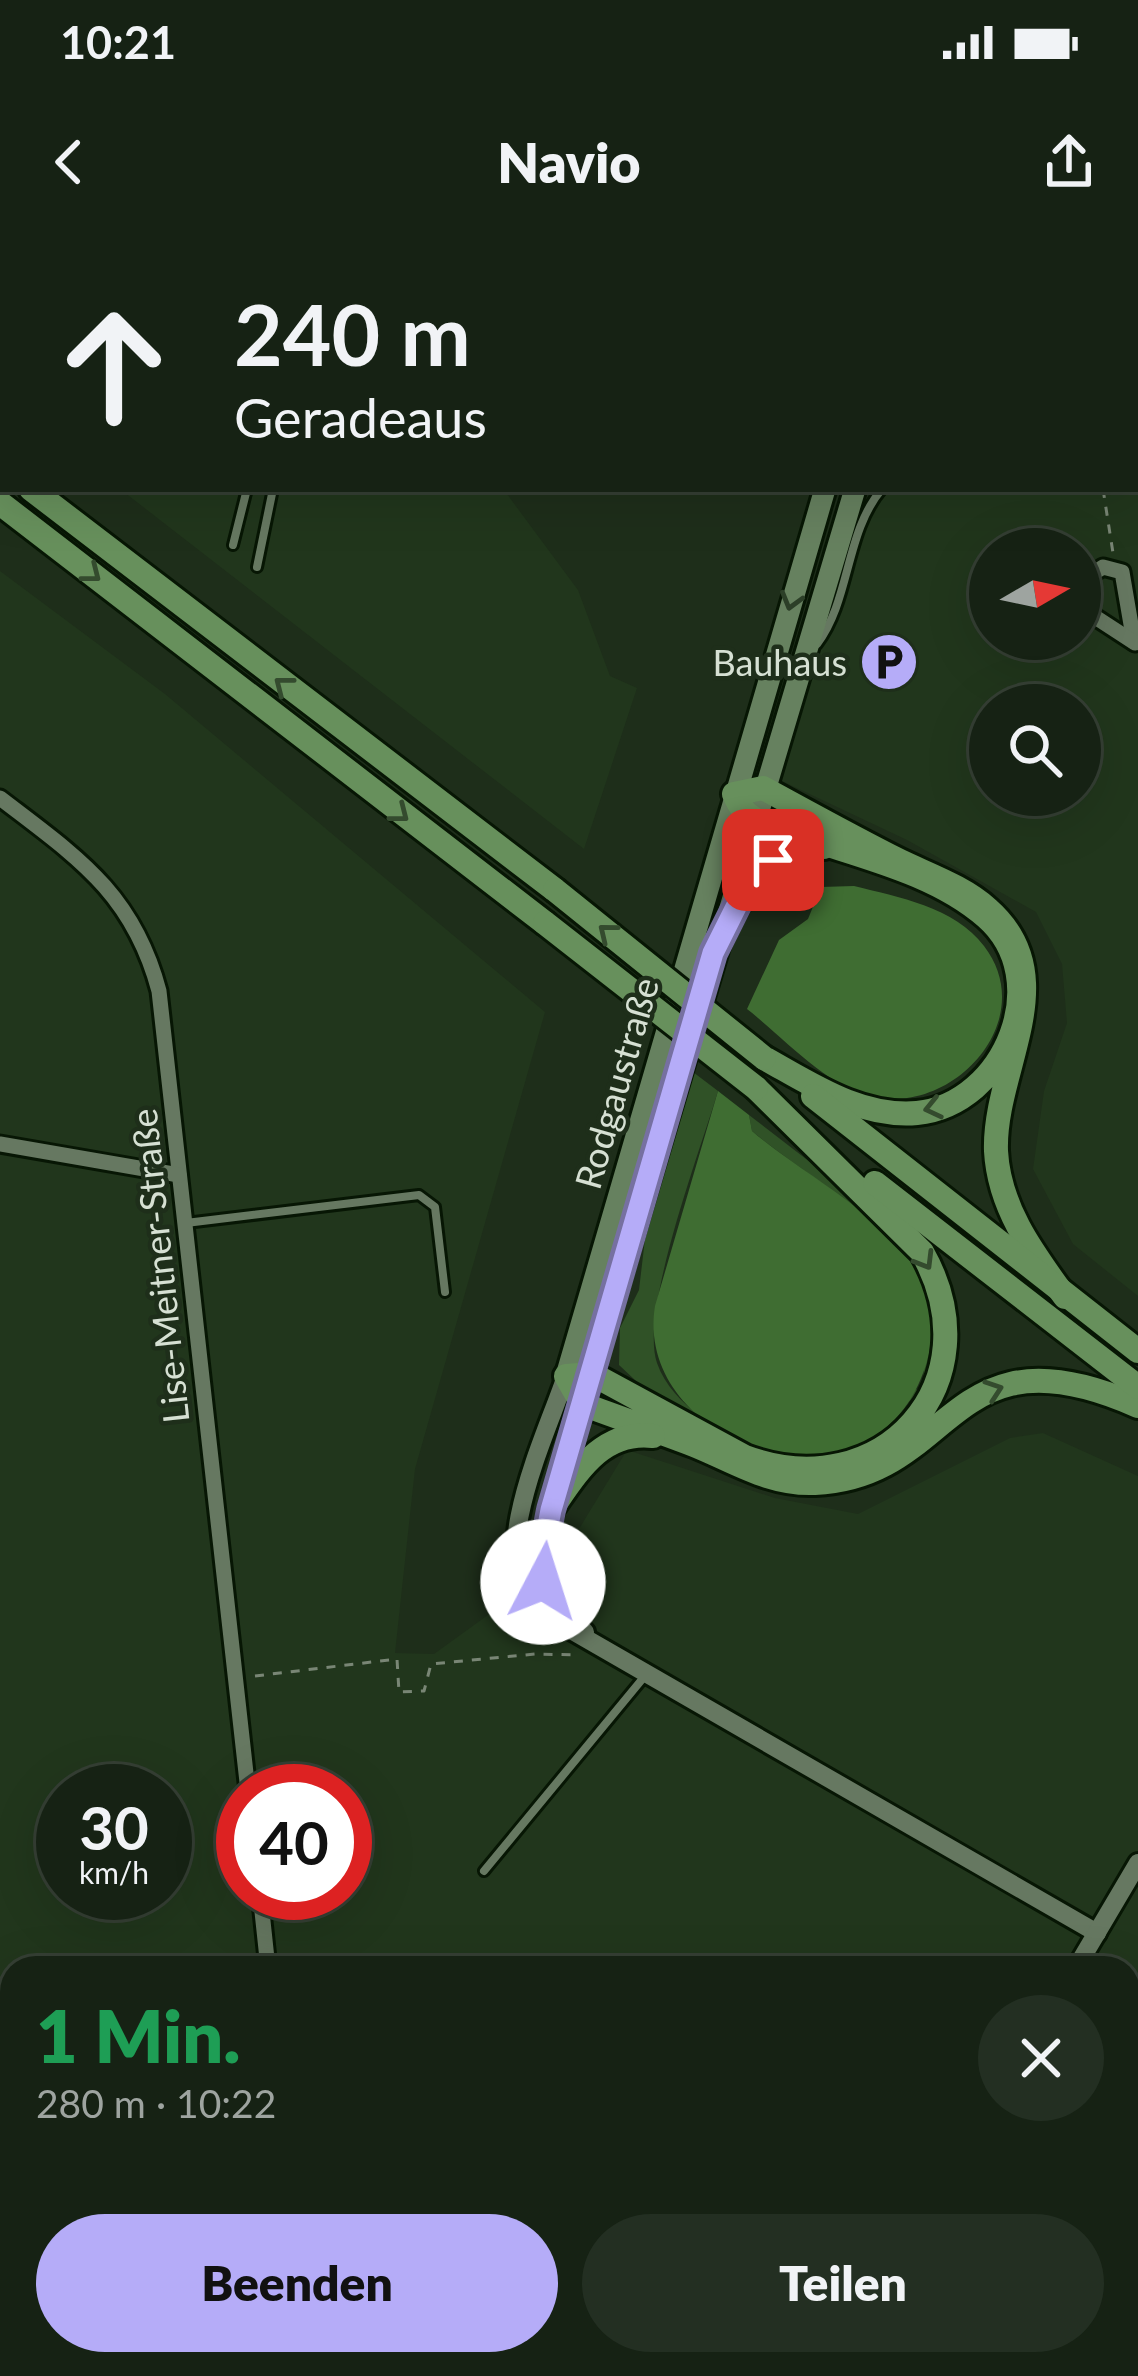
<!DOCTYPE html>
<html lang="de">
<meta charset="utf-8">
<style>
:root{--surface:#162214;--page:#232f22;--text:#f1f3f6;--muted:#9ea4a0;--line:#353f34;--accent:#b5acf8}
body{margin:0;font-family:Lato,sans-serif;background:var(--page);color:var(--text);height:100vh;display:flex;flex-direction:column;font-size:45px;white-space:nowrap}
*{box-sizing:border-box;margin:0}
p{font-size:39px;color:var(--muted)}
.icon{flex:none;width:66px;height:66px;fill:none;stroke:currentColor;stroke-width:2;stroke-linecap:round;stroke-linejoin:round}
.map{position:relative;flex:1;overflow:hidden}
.side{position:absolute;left:0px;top:1716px;width:1140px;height:420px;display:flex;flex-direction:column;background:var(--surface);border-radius:36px 36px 0 0;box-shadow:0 12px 48px #0002,0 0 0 3px var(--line)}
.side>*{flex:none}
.banner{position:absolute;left:0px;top:0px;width:1140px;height:252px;box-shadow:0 12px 48px #0002,0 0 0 3px var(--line);background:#162214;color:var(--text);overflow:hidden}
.needle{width:78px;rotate:81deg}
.tools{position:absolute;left:969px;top:288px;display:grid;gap:24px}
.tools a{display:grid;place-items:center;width:132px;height:132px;border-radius:50%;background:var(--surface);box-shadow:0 12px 48px #0002,0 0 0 3px var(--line);font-size:60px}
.speed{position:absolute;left:36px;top:1524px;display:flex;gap:24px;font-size:60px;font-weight:700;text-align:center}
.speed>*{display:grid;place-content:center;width:156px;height:156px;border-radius:50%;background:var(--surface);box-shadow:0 12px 48px #0002,0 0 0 3px var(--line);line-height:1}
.speed small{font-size:30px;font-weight:400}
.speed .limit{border:18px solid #d22;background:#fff;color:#111}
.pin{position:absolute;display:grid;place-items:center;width:102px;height:102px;color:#fff;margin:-51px;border-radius:24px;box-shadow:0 6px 18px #0006}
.me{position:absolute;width:132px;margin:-66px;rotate:5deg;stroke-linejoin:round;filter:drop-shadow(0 0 9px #0008)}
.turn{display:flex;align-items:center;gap:42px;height:252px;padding:0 36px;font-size:54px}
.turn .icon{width:156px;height:156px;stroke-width:2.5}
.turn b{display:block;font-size:84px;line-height:102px}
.round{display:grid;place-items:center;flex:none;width:126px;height:126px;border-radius:63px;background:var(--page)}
.head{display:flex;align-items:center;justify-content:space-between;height:204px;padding:0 36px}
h1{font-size:72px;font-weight:800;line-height:90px;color:#1e9e55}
.cta{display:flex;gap:24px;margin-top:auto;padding:24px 36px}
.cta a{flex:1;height:138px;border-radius:72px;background:var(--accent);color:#111;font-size:48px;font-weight:800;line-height:138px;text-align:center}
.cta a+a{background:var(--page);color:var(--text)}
.status{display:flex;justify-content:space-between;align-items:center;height:84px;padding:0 60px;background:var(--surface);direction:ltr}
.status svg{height:33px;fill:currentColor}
header{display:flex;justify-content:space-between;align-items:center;height:156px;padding:0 36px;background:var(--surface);font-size:54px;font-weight:800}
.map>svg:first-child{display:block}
.built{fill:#21361c;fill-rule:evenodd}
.green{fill:#305227}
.forest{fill:#3f6d32}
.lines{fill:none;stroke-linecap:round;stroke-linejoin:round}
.service-casing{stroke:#071604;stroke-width:14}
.minor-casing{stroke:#071604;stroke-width:21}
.tertiary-casing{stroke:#071604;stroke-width:24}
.secondary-casing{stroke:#071604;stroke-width:27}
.trunk-casing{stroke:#071604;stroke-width:30}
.path{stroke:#798675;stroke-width:3;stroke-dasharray:9 9;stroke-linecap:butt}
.service{stroke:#667861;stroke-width:8}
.minor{stroke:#667861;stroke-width:15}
.tertiary{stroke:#667861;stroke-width:18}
.secondary{stroke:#66815f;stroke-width:21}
.trunk{stroke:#67905c;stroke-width:24}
.trunk-bridge-casing{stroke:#071604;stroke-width:30;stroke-linecap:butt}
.trunk-bridge{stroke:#67905c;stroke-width:24}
.oneway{stroke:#344b2e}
.oneway2{stroke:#2c3f28}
.route-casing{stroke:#7670a1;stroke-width:30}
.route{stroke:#b5acf8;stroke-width:21}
.labels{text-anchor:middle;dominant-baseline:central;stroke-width:9;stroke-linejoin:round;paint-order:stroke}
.poi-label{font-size:36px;fill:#d6e0d3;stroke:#1e2e1a;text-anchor:end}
.street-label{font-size:36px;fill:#d6e0d3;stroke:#1e2e1a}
</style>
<div class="status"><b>10:21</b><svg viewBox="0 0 49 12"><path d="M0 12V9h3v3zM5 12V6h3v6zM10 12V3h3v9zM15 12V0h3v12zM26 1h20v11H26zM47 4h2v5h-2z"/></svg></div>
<header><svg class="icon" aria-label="back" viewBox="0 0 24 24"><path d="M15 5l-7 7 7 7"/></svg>Navio<svg class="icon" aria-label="share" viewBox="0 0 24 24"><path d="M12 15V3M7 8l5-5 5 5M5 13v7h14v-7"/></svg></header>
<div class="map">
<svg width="1138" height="2136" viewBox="0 0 1138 2136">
<rect width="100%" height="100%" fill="#1e2e1a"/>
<g class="built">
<polygon points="0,0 315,0 3,3 3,158"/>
<polygon points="531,0 960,0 956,3"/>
<path d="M1138,67V1056L1073,1004L1033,929L1044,851L1067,783L1062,724L1036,672L907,600L782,541L837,333L875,249H1137ZM990,309H1080V399H990ZM990,465H1080V555H990Z"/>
<polygon points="120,249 504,250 578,350 610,436 637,448 584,609"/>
<path d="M0,331L165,454L545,772L415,1229L395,1413L434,1414L557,1325L627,1210L775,1258L858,1274L1010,1198L1043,1193L1138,1236V2008L1128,2002V1728H108L104,1715L67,1728H12V1964L0,1965ZM63,1551H165V1653H63ZM243,1551H345V1653H243Z"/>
<polygon points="456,2124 931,2124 1092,2136 419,2136"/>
</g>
<path class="green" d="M693,832L718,851C701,909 639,1071 657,1123C674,1171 730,1195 773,1213L922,1147C927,1120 924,1054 915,1027C903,994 785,920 752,891L749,875L902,993L931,1037L934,1133L865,1212L769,1220L652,1156L619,1125L620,1088L639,1050L645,999Z"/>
<g class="forest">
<path d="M854,646C898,657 955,667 984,706C1040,779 955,874 874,857C828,848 784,798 747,769L779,700L808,679L821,647Z"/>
<path d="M718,851L749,875L752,891C800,932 881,974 914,1025C932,1053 936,1090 927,1121C879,1290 632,1208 655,1066Z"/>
</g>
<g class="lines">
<g class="service-casing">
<g id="service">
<polyline points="233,305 247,249"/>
<polyline points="257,327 273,249"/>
<path d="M817,404C851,359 845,292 882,249"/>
<polyline points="186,983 419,955 435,967 445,1052"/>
<polyline points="484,1631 644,1437"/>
</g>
</g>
<g class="minor-casing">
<g id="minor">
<polyline points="1099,0 1100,3"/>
<polyline points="1134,0 1136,3"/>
<polyline points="295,3 296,0"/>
<polyline points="1080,342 1103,327 1122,332 1134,402"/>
<polyline points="1080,359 1089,373 1135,403"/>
<path d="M0,558C77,617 133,653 159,751L248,1551"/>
<polyline points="0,904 179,935"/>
<polyline points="260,1653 268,1728"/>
<polyline points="115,2124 116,2136"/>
<polyline points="155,2124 157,2136"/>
</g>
</g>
<g class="tertiary-casing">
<g id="tertiary">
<path d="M566,1136C546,1196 488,1312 531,1367L1097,1693"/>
<polyline points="582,1164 541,1322 555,1364 585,1392"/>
<polyline points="1076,1728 1138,1623"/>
<polyline points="456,2136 491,2124"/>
</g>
</g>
<g class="secondary-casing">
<g id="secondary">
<polyline points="1137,23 1138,23"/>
<polyline points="1137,52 1138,52"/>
<polyline points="566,1136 825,249"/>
<polyline points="582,1164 855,249"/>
</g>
</g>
<g class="trunk-casing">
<g id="trunk">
<polyline points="0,225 3,227"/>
<polyline points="31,249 555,650"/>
<polyline points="0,263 545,683"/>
<path d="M713,713C738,663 759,606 824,607"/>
<path d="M764,818C811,844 860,878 917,873C1005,864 1057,739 986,677C936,633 862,617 801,596C785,590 763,586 750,576C742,571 738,562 734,554L763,548C809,573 854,598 900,621C929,635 964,647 988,669C1066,738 993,829 996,911C999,968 1033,1013 1065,1057"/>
<path d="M756,848L922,1012C996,1142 882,1268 745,1217L592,1134L566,1136L582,1164C620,1178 657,1191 694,1205C734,1221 769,1245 815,1243C957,1237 946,1081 1138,1166"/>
<polyline points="813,856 1138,1111"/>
<polyline points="875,943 1138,1147"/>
<path d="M551,1270C577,1233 601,1190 653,1196"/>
</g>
</g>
<g class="path">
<polyline points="1103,249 1113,313"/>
<polyline points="255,1436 397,1419 399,1452 424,1451 431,1424 535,1414 578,1415"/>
<polyline points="1128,2093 1138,2090"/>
</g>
<use href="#service" class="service"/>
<use href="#minor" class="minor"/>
<use href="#tertiary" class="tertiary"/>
<use href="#secondary" class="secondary"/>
<use href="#trunk" class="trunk"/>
<g class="trunk-bridge-casing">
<g id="trunk-bridge">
<polyline points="555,650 764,818"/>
<polyline points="545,683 756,848"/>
</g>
</g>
<use href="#trunk-bridge" class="trunk-bridge"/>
</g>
<defs><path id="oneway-chevron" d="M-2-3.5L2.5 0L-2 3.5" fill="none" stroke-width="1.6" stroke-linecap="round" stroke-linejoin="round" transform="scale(3)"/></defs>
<g class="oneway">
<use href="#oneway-chevron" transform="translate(92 334) rotate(38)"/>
<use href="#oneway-chevron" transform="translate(283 445) rotate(-142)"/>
<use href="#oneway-chevron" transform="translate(400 574) rotate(38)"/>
<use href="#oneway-chevron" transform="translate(607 692) rotate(-141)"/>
<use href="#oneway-chevron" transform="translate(933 868) rotate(167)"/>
<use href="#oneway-chevron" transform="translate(925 1021) rotate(59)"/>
<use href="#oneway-chevron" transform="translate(994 1150) rotate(-19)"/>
</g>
<use class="oneway2" href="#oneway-chevron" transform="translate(791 361) rotate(106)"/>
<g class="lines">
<g class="route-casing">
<polyline id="route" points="543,1342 541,1322 551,1270 713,713 741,657 773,620"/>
</g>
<use href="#route" class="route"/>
</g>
<defs>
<g id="parking-disc" transform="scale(3)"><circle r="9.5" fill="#b5acf8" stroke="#1e2e1a"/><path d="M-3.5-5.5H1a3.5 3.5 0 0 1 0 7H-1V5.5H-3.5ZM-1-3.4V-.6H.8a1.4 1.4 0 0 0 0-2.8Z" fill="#111"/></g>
</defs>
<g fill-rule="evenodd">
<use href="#parking-disc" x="889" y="422"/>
</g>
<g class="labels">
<g class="poi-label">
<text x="847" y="422">Bauhaus</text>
</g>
<g class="street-label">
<text transform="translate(616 843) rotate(-74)">Rodgaustraße</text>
<text transform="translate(159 1026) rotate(-96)">Lise-Meitner-Straße</text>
</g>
</g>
</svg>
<div class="tools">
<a><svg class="needle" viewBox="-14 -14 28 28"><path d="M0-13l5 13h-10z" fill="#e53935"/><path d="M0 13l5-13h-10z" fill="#9ea4a0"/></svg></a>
<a><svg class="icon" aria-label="search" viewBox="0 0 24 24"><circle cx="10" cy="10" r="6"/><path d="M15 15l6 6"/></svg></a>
</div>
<div class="speed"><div>30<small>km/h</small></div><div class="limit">40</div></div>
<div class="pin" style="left:773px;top:620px;background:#d93025"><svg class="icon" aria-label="arrive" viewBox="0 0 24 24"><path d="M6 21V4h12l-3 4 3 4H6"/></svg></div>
<svg class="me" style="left:543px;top:1342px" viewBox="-20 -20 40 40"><circle r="19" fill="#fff"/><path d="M0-13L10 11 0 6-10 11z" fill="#b5acf8"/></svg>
<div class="banner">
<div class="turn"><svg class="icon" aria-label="ahead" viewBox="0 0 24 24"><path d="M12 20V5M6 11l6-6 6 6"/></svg><div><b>240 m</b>Geradeaus</div></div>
</div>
<section class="side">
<div class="head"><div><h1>1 Min.</h1><p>280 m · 10:22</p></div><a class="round"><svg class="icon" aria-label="close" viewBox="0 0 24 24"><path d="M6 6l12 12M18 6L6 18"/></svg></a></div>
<div class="cta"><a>Beenden</a><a>Teilen</a></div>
</section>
</div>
